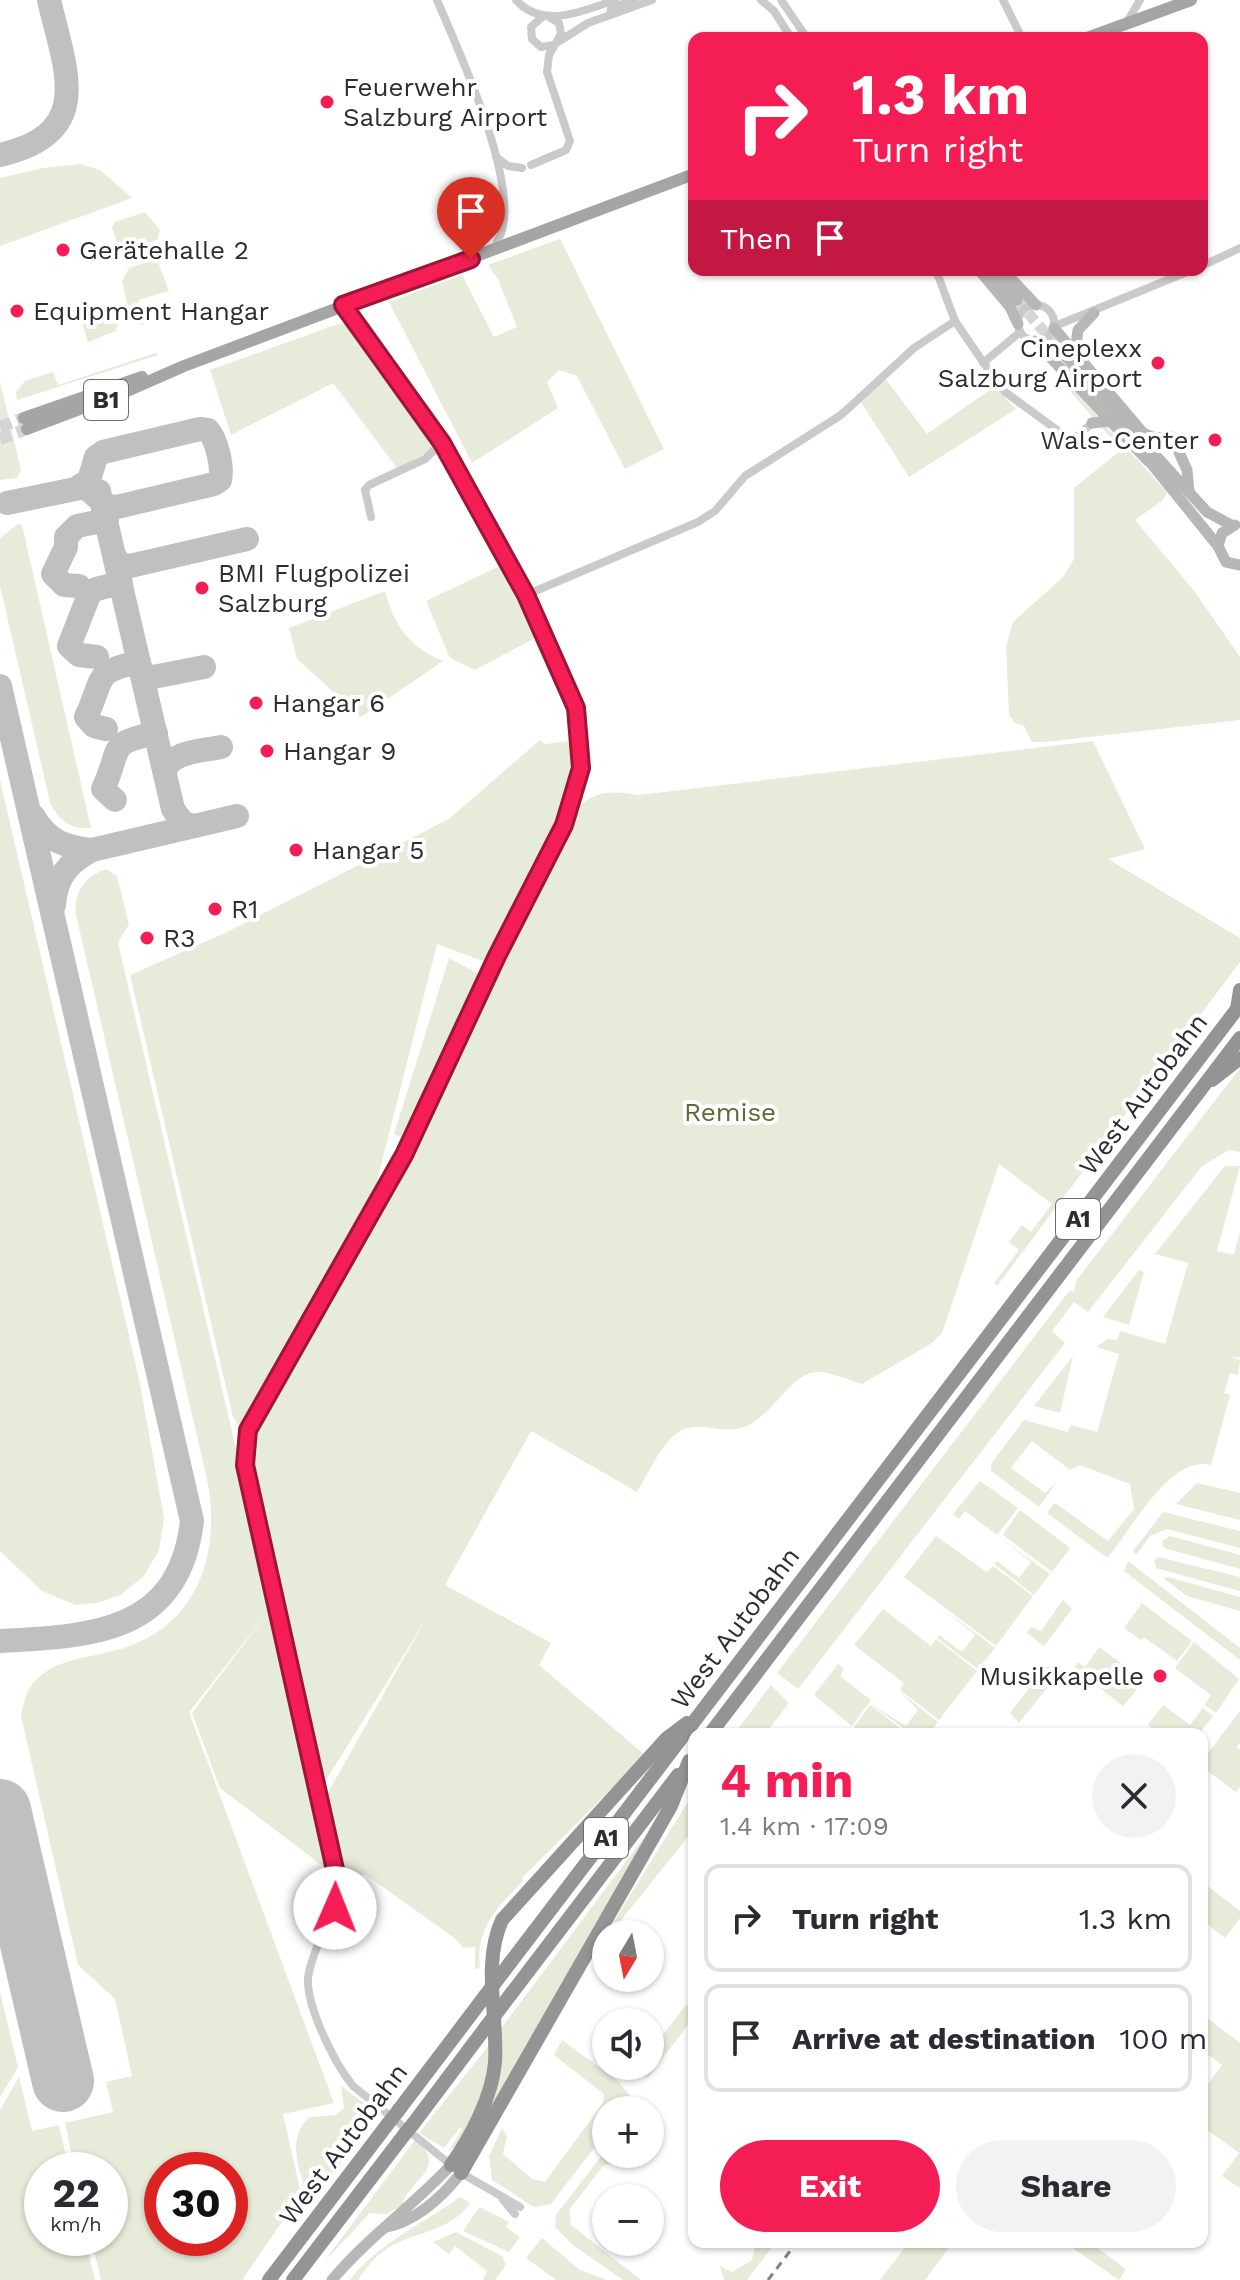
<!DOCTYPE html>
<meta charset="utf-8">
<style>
:root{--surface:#fff;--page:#f2f2f3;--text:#2b2b33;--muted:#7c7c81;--line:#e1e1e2;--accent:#f41e54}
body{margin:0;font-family:"Work Sans",sans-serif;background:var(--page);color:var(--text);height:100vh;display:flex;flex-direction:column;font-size:30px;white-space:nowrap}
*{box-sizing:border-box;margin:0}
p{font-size:26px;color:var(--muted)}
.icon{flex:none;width:44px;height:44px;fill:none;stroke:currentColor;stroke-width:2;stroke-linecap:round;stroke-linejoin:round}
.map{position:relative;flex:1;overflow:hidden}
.sheet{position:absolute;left:688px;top:1728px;width:520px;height:520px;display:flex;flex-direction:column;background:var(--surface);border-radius:16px;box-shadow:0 2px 6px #0004}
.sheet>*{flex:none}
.hud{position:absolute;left:688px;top:32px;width:520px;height:244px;border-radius:16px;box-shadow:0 2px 6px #0004;background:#f41e54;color:#fff;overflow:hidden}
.needle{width:52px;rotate:190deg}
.tools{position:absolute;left:592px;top:1920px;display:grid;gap:16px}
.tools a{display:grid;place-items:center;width:72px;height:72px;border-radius:50%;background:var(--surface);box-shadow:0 2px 6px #0004;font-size:40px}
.speed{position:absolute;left:24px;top:2152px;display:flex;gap:16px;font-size:40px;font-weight:700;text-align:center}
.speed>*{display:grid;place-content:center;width:104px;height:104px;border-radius:50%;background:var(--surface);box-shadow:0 2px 6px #0004;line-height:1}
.speed small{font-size:20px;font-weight:400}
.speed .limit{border:12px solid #d22;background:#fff;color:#111}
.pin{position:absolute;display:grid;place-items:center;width:68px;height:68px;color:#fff;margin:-82px -34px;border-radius:50% 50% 50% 0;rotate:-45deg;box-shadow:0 0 8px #0007}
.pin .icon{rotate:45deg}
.me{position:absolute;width:88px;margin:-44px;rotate:1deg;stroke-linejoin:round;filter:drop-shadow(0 0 6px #0008)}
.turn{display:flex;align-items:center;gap:28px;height:168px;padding:0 32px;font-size:36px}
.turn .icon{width:104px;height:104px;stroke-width:2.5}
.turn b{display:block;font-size:56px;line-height:68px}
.then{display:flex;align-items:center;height:76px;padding:0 32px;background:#0003;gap:16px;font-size:30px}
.round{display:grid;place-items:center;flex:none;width:84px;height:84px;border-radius:42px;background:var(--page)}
.overview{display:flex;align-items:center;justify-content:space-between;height:136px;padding:0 32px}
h1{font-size:48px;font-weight:700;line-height:60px;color:var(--accent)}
.button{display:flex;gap:16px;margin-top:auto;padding:16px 32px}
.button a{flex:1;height:92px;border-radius:48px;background:var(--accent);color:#fff;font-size:32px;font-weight:700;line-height:92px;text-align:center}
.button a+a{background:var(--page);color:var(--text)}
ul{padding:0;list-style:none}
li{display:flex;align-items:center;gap:24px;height:108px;margin:0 16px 12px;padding:0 16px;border:4px solid var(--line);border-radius:16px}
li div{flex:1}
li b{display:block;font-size:30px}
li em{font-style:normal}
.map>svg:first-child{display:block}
.green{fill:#e6ecd9;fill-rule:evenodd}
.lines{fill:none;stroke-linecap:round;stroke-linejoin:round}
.taxiway{stroke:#c0c0c0;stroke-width:24}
.runway{stroke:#c0c0c0;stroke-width:62}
.secondary-tunnel{stroke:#d5d5d5;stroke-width:11;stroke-dasharray:11 5.5;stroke-linecap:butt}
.primary-tunnel{stroke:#d5d5d5;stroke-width:12;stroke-dasharray:12 6;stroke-linecap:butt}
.street{stroke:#cacaca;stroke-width:8}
.secondary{stroke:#b7b7b7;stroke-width:11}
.primary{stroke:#a5a5a5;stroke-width:12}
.highway{stroke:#949494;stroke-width:14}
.rail{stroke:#828282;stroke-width:3;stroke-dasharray:8 6;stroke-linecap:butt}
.highway-bridge{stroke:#949494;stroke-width:14}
.route-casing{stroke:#9f1437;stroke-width:20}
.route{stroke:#f41e54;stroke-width:14}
.poi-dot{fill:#f41e54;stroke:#fff;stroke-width:3}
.labels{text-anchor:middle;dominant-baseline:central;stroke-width:8;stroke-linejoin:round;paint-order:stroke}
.shield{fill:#fff;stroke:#6c6c6c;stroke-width:2}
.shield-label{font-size:24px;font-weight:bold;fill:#2d2d2d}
.poi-label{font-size:26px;fill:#2d2d2d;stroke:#fff;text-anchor:start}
.street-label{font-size:26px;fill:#2d2d2d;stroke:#fff}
.park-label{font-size:26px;fill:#596c37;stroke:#fff}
</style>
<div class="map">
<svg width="1240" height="2280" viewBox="0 0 1240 2280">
<rect width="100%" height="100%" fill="#fff"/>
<g class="green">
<polygon points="80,164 100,170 132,198 0,246 0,178 43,168"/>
<polygon points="145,212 160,230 158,239 137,249 136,246 120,252 112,227 115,222"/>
<polygon points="560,239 664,449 625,469 577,376 559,370 547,382 558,408 472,463 389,302 462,275 494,337 517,327 498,279 488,265"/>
<polygon points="157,259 169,291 138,300 146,323 140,325 130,315 122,281 129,268"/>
<polygon points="111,304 118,323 116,331 88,342 79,314"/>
<polygon points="341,323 348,325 425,427 434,444 430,451 397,468 333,383 231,435 210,370"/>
<polygon points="156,353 158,355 17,400 16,392 25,381 53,372 58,385"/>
<polygon points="885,378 927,434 994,387 1016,409 909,477 861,402"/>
<polygon points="0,382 21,470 17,478 0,480"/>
<polygon points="1073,390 1167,492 1163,500 1135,520 1195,592 1240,657 1240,720 1045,742 1032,742 1024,726 1015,723 1009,715 1006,647 1013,622 1063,577 1074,559 1074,488 1121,450 1071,392"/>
<path d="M18,524L22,525L91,828C71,830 59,821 50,802L0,586V538Z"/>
<polygon points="502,565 537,637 475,670 450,658 426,601"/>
<path d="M385,591C394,625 409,647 443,661L361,717L297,659L289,628Z"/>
<path d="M540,740L545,744L576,740C582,815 523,897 488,963L437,944L376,1185L323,1293L253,1414L240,1427L233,1417L130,975L227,932L449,819Z"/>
<path d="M1093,741L1145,849L1108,859L1240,938V962L997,1286L994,1283L1019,1250L1009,1242L1022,1225L1031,1232L1052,1204L999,1164L942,1333L932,1343L862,1384C849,1380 833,1373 820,1372C790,1370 774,1418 741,1428C722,1434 698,1420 680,1431C661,1443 648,1474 637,1492L531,1431L445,1585L551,1643L539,1665L645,1755L522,1878L523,1881C498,1906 475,1929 480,1968L475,1969V1947L463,1948L456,1939L366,1875L332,1873L220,1788L192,1713L266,1615L189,1712L334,2103L283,2114L301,2194L242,2280H101L91,2238H110V2170H75L65,2123L113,2112L106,2082L132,2076L115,1999L78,1965L21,1716C24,1702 26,1688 38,1678C61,1657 96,1657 124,1648C200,1624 221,1550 207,1479L76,915C74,892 84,877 106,869L117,876L129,924L118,943L273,1607L269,1613L311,1795L326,1796L427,1617L322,1787L250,1447L410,1157L503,958L581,804C601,789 615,792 639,795ZM162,2170H230V2238H162Z"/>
<polygon points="0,780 139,1379 164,1518 159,1550 144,1576 120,1595 97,1603 76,1605 42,1591 0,1551"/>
<polygon points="449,958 481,975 404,1139 394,1134"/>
<polygon points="1240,1068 1240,1152 1229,1150 1202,1166 1088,1312 1074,1302 1052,1331 1065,1343 798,1689 777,1673 1070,1290 1074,1292 1076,1281"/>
<path d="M1225,1166H1240L1217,1251L1234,1255L1240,1231V1357H1230L1240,1360L1238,1375L1230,1373L1224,1393L1230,1395L1211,1465C1168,1455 1132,1531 1107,1558L1047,1513L1054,1503L1058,1505L1108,1541L1134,1509L1130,1484L1080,1465L1070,1470L1032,1441L1011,1468L1045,1493L1056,1483L1039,1507L991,1471V1464L1024,1420L1068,1432L1071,1425L1097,1432L1119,1354L1096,1347L1108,1339L1117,1340L1120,1331L1165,1344L1188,1263L1155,1254Z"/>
<polygon points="1139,1270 1144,1272 1129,1325 1103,1317"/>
<polygon points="1073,1356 1060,1413 1034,1406"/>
<polygon points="980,1481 1018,1508 997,1535 965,1511 959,1519 953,1514"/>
<polygon points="1197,1483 1240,1493 1240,1520 1176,1504"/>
<polygon points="1020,1510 1070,1548 1052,1572 1003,1535"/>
<polygon points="1163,1512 1240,1531 1240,1548 1167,1529 1150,1536 1136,1555 1133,1551"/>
<polygon points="936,1536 987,1572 993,1566 1033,1596 996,1646 904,1577"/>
<polygon points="1170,1536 1240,1555 1240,1569 1164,1548 1162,1541"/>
<polygon points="999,1537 1050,1574 1034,1595 994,1564 997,1561 1019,1578 1031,1562"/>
<polygon points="1158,1557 1240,1577 1240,1591 1156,1568 1154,1561"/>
<polygon points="1128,1561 1240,1648 1240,1660 1124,1571"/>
<polygon points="1168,1577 1240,1597 1240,1611 1187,1596 1163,1578"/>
<polygon points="1063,1600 1072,1609 1044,1646 1027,1633 1031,1627 1041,1631"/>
<polygon points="1142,1603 1192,1641 1177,1661 1144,1637 1141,1640 1124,1628"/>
<polygon points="883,1609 931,1646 936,1639 977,1671 939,1720 900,1690 904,1683 854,1645"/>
<polygon points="945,1610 995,1648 978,1669 937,1638 939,1635 962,1652 975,1635"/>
<polygon points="1194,1642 1239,1679 1216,1713 1205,1705 1211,1695 1175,1668"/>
<polygon points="1099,1647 1129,1669 1125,1676 1139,1687 1123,1706 1074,1668 1078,1662 1085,1667"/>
<polygon points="838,1664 844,1669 840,1676 871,1700 852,1726 814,1695"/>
<polygon points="1046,1666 1059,1673 1019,1723 1010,1713"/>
<polygon points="771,1685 789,1703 765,1734 734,1734"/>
<polygon points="899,1691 938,1722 929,1734 911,1734 871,1704 906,1726 918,1710"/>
<polygon points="870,1705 908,1734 862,1734 854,1727"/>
<polygon points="1163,1705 1190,1725 1203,1708 1213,1716 1199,1734 1160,1734 1148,1725"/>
<polygon points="1240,1711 1240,1742 1237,1747 1240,1750 1240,1787 1236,1792 1202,1767 1202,1761"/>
<polygon points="694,1792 694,1829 610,1934 606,1934 593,1955"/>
<polygon points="648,1832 520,2063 470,2142 499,2031"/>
<polygon points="1205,1884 1240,1911 1240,1918 1225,1938 1202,1920"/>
<polygon points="0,1992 18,2067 0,2097"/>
<polygon points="686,2005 694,2005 694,2017 649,2076 645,2077 637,2069 650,2066 650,2052"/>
<polygon points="1202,2014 1240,2043 1240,2188 1222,2176 1239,2153 1202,2126 1202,2092 1222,2065 1202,2050"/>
<polygon points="562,2040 618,2081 631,2097 623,2110 606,2110 606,2132 551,2204 534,2207 492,2180 489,2156 502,2128 507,2136 503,2154 532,2179 545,2182 603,2103 604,2094 554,2055"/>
<path d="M490,2044C487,2075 476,2134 448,2152L462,2129L460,2127L444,2148L419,2133Z"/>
<polygon points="19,2077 32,2131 59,2125 69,2170 42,2170 42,2238 85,2238 95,2280 0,2280 0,2110"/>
<path d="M341,2086L379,2114L312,2201C299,2177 285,2136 310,2117L336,2115L344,2108Z"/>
<path d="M415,2140C452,2168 405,2182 403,2205L386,2214L370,2213L323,2263Z"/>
<polygon points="606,2150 606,2154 625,2154 624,2159 603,2166 569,2210 571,2225 641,2280 623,2280 573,2245 555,2227 556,2215"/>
<path d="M460,2197L470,2203C449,2233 417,2230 388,2248C375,2256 366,2268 358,2280H350C379,2242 422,2225 460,2197Z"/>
<polygon points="479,2207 509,2222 506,2227 520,2237 509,2252 463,2231"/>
<polygon points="456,2232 502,2256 506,2265 495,2280 483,2280 487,2271 455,2246 449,2254 433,2242"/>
<polygon points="542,2238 580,2270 607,2280 556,2280 526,2258"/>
<polygon points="776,2242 747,2280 724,2280 720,2266 732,2272 752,2260 755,2245"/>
<polygon points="909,2242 953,2242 925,2280 880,2280"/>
<polygon points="1064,2242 1089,2242 1126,2269 1119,2280"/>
</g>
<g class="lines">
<g class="taxiway">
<path d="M0,155C96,133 65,70 49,0"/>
<polyline points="99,491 173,809 183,823 194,826"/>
<path d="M7,503L85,487L107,506L117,507L214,484L220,480C223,467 217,440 208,430L200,429L103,452L96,457L89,480L78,487"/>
<polyline points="115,557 121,565 130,566 247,539"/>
<polyline points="79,586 64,585 53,574 66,547 66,537 77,526 107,520"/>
<polyline points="97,657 79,655 69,646 89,595 96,589 121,583"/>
<polyline points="141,669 148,678 204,667"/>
<path d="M0,686L192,1521C179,1633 93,1636 0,1641"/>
<path d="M106,729L94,726L86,717C105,677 92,672 139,662"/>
<path d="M165,772C169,751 204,751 221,747"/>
<path d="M115,800L103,789C123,747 105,744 156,733"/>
<path d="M33,816C48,841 64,847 92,850C67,863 56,878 54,905"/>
<polyline points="92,850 237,816"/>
</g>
<polyline class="runway" points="0,1810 63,2081"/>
<polyline class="secondary-tunnel" points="1017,300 1058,348"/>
<g class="primary-tunnel">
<polyline points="0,427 24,418"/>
<polyline points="0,439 27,429"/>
</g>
<g class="street">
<path d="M437,0C458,50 527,196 497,242"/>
<path d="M516,0C543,30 583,11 615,0"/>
<polyline points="761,0 774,11 791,38"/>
<polyline points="781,0 807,38"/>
<polyline points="1003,0 1022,38"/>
<polyline points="610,15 611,8 634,0"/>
<polyline points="542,17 531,27 532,39 541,47 554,45"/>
<polyline points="1127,22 1140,0"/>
<polyline points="558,42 588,23 652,0"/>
<polyline points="496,157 508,166 522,168"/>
<polyline points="531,165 566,150 570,141 547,72 549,55 561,34 559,23 549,17"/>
<polyline points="1202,266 1240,248"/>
<polyline points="936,270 955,321 994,378 1005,392 1072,441 1092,423"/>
<circle cx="1036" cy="323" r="18"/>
<path d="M343,305L442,443L526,595L576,708L581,768L564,825L497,956L404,1155L248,1430L245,1465L338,1883C334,1916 316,1941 309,1972C302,2000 335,2064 353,2086L461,2173L520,2207"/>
<polyline points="1055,326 1192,270"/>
<polyline points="983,363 1020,332"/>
<polyline points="371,517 365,490 369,485 425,459 442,443"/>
<polyline points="526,595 698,522 715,511 745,476 841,415 914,348 955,321"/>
<polyline points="503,2200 515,2214"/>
</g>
<g class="secondary">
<polyline points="979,270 1010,307 1018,324"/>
<polyline points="991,270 1017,300"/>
<polyline points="1003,270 1036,305"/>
<polyline points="1054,328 1144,434"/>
<polyline points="1035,341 1148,461"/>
<polyline points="1058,348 1207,512 1233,526"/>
<polyline points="1075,353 1078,330 1094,313"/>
<polyline points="1092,423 1111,421"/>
<polyline points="1143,433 1155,438 1172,437 1187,470 1189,492"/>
<polyline points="1146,457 1218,546"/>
<polyline points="1235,525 1222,533 1218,546 1226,562 1240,565"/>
<path d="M387,2227C418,2220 442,2197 461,2173"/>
<path d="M332,2280C368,2237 413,2206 451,2165"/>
</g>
<g class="primary">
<polyline points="1087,38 1191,0"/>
<polyline points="24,418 142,377"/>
<polyline points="27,429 120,394 184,366 694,174"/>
</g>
<g class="highway">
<polyline points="1237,1009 1240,990"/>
<polyline points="1212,1080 1240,1058"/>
<polyline points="710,1734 1240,1038"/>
<polyline points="510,1963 1240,1005"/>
<polyline points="511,1994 678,1775"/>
<polyline points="398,2111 485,1996"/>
<polyline points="413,2124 486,2027"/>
<path d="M451,2165C471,2137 492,2097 495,2062C498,2016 482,1964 502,1920L667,1738L687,1723"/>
<polyline points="461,2173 671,1806 689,1761"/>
<polyline points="269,2280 387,2125"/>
<polyline points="293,2280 404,2135"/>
</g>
<polyline class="rail" points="768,2280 797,2242"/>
<g class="highway-bridge">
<polyline points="485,1996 510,1963"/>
<polyline points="486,2027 511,1994"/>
<polyline points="387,2125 398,2111"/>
<polyline points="404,2135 413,2124"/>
</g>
</g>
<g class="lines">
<g class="route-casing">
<polyline id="route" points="335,1908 338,1883 245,1465 248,1430 404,1155 497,956 564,825 581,768 576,708 526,595 442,443 343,305 471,259"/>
</g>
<use href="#route" class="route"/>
</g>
<g class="poi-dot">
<circle cx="327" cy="102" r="8"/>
<circle cx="63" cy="250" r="8"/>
<circle cx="17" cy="311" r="8"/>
<circle cx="1158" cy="363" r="8"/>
<circle cx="1215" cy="440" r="8"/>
<circle cx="202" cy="588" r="8"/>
<circle cx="256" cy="703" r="8"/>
<circle cx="267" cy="751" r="8"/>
<circle cx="296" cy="850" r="8"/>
<circle cx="215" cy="909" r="8"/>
<circle cx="147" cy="938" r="8"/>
<circle cx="1160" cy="1676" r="8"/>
</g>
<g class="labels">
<g class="shield">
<rect x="84" y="380" width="44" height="40" rx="6"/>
<rect x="1056" y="1199" width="44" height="40" rx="6"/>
<rect x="584" y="1818" width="44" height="40" rx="6"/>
</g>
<g class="shield-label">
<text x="106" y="400">B1</text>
<text x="1078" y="1219">A1</text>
<text x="606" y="1838">A1</text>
</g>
<g class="poi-label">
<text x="343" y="87">Feuerwehr<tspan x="343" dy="30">Salzburg Airport</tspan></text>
<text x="79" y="250">Gerätehalle 2</text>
<text x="33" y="311">Equipment Hangar</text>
<text x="1142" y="348" text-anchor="end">Cineplexx<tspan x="1142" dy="30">Salzburg Airport</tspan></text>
<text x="1199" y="440" text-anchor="end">Wals-Center</text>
<text x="218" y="573">BMI Flugpolizei<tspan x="218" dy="30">Salzburg</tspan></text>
<text x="272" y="703">Hangar 6</text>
<text x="283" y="751">Hangar 9</text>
<text x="312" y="850">Hangar 5</text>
<text x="231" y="909">R1</text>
<text x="163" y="938">R3</text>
<text x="1144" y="1676" text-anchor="end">Musikkapelle</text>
</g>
<g class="street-label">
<text transform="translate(1143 1094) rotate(-53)">West Autobahn</text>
<text transform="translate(735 1628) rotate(-53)">West Autobahn</text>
<text transform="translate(343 2144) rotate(-53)">West Autobahn</text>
</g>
<g class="park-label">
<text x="730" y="1112">Remise</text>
</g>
</g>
</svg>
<div class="tools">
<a><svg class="needle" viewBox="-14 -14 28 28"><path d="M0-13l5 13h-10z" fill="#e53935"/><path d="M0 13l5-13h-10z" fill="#7c7c81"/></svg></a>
<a><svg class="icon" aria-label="sound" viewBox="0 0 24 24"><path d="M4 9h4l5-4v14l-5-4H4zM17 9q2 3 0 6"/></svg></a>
<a>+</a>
<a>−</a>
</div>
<div class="speed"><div>22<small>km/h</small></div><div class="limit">30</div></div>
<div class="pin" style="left:471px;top:259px;background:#d93025"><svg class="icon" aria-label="arrive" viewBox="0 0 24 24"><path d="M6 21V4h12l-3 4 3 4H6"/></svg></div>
<svg class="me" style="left:335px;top:1908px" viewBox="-20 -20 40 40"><circle r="19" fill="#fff"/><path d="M0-13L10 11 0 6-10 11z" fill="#f41e54"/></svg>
<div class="hud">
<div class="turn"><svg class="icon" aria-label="right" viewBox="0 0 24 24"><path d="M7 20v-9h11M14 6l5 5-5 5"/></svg><div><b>1.3 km</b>Turn right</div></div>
<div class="then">Then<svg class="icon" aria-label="arrive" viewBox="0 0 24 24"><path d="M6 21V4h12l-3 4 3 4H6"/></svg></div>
</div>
<section class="sheet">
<div class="overview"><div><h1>4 min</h1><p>1.4 km · 17:09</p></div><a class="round"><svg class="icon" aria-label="close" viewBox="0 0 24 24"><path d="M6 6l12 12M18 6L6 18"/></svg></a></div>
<ul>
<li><svg class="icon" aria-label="right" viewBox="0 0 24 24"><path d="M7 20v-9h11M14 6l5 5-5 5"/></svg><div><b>Turn right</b></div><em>1.3 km</em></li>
<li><svg class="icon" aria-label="arrive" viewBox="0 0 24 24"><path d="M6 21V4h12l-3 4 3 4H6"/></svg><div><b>Arrive at destination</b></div><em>100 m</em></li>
</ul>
<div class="button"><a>Exit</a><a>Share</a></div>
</section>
</div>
